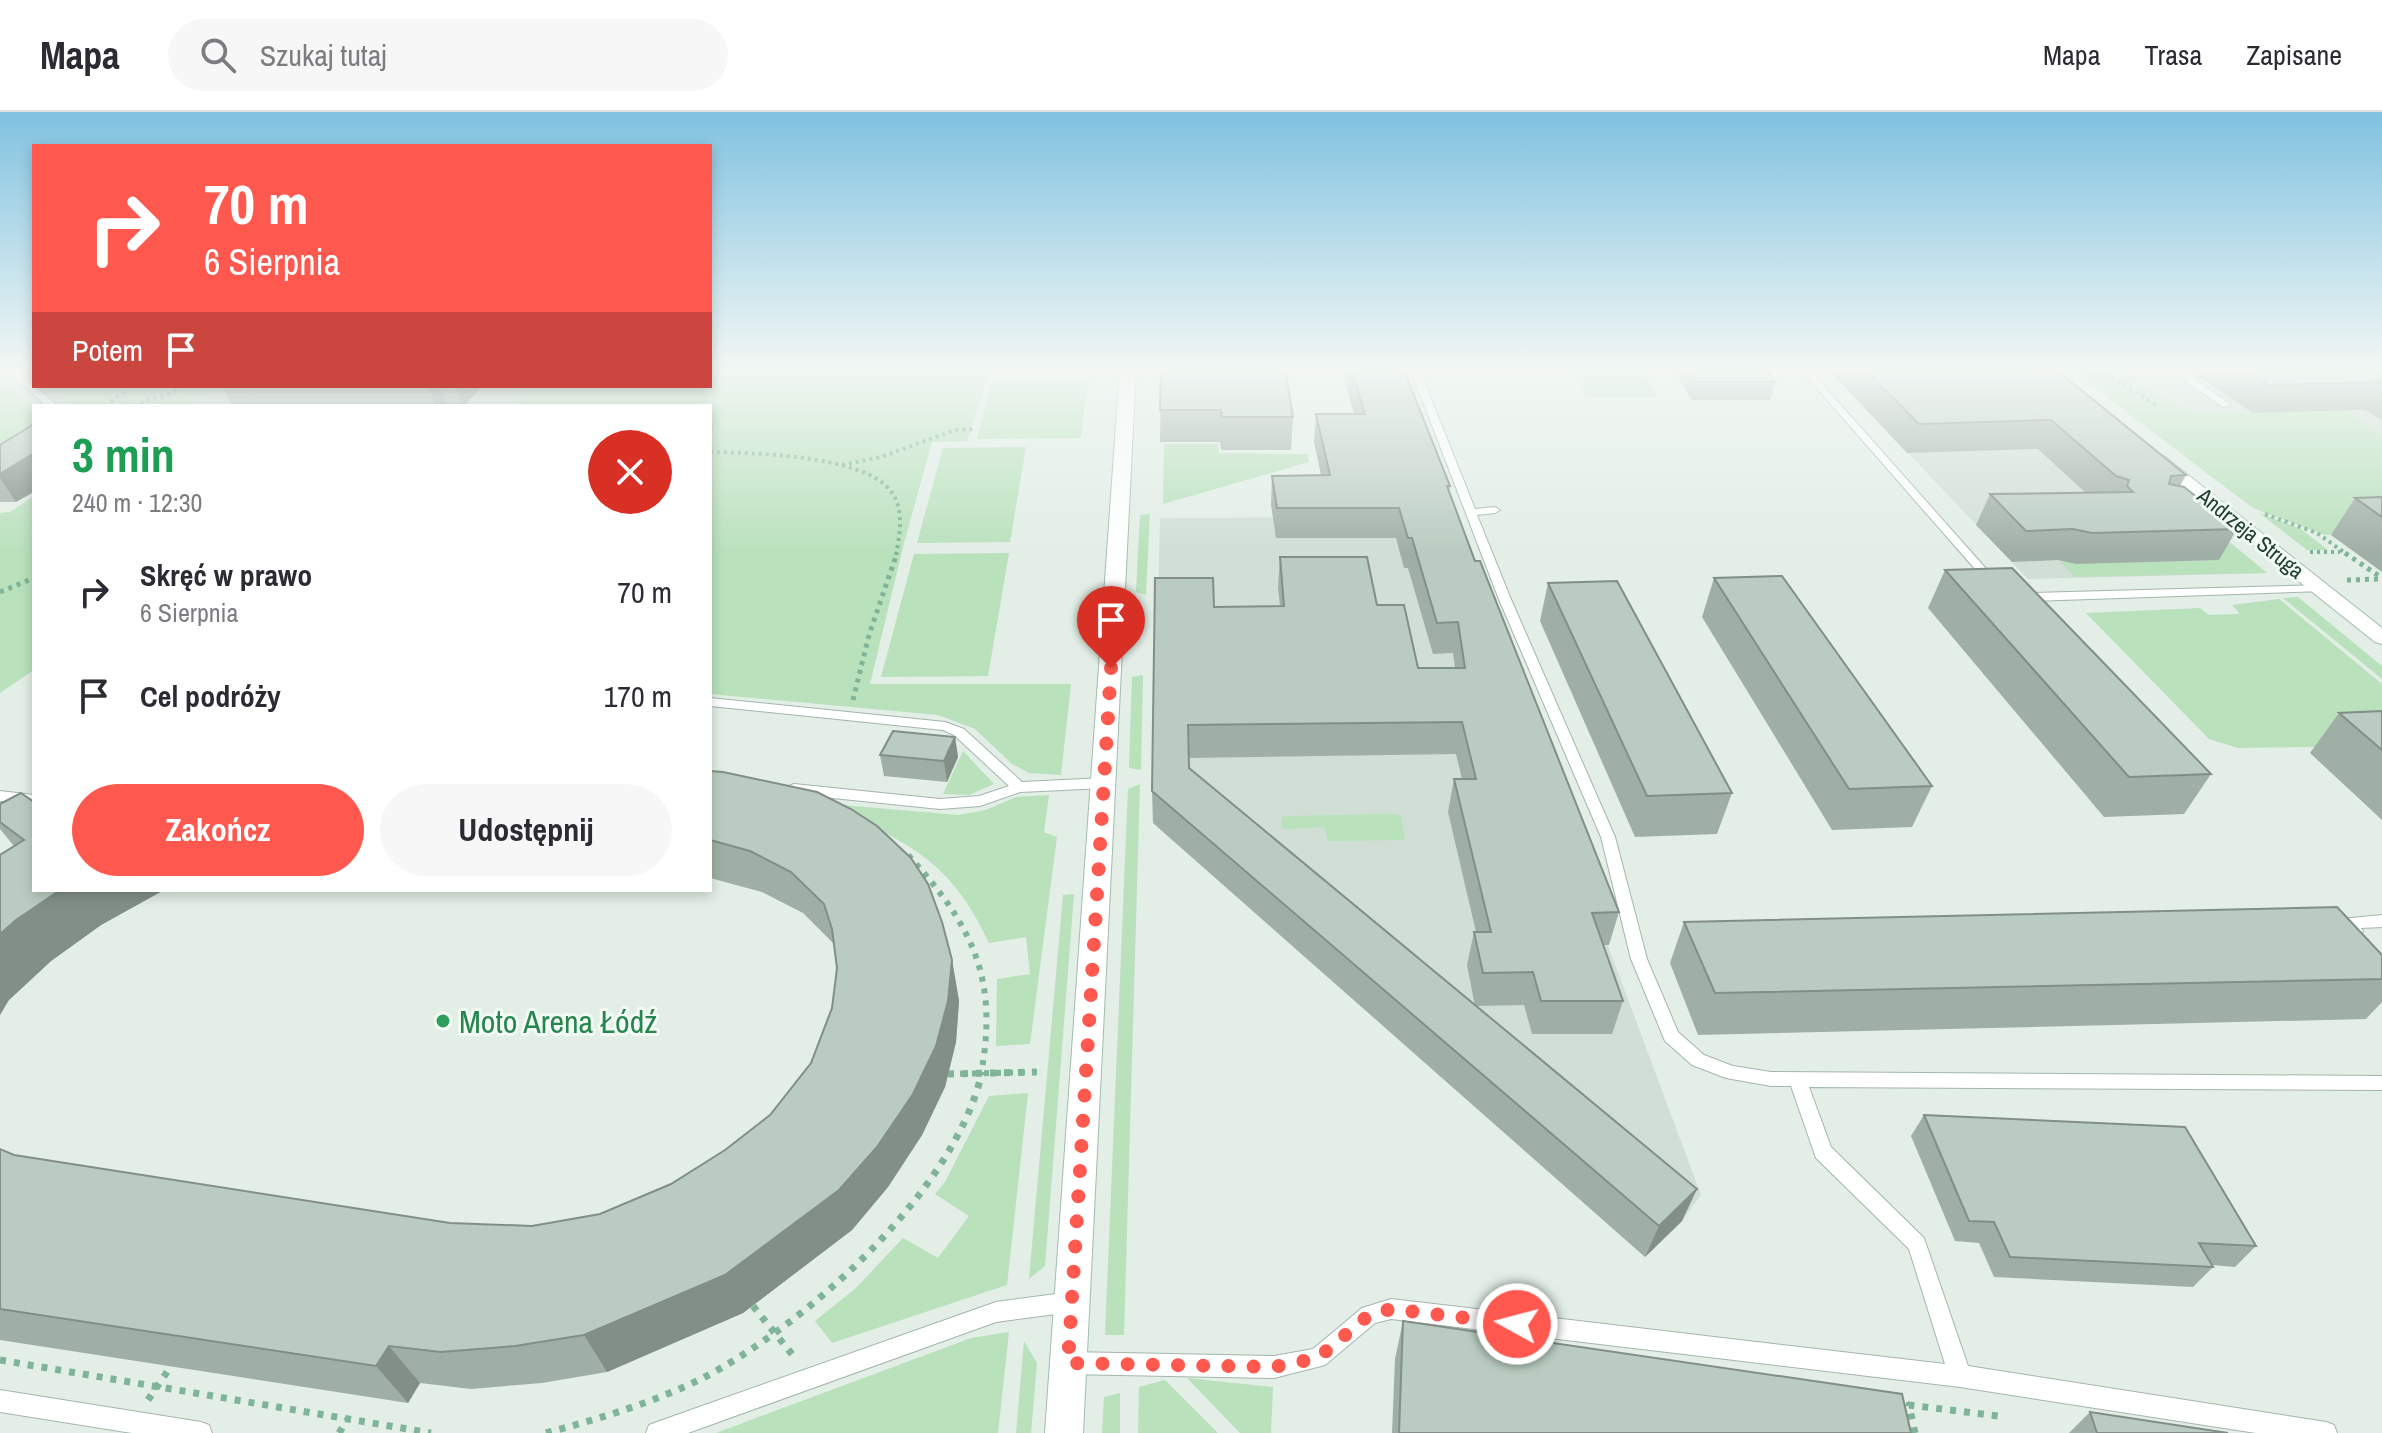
<!DOCTYPE html>
<html lang="pl">
<meta charset="utf-8">
<style>
:root{--surface:#fff;--page:#f7f7f7;--text:#2b2b33;--muted:#7c7c81;--line:#e1e1e2;--accent:#fe584f}
body{margin:0;font-family:"Archivo Narrow",sans-serif;background:var(--page);color:var(--text);height:100vh;display:flex;flex-direction:column;font-size:30px;white-space:nowrap}
*{box-sizing:border-box;margin:0}
p{font-size:26px;color:var(--muted)}
.icon{flex:none;width:44px;height:44px;fill:none;stroke:currentColor;stroke-width:2;stroke-linecap:round;stroke-linejoin:round}
.map{position:relative;flex:1;overflow:hidden}
.details{position:absolute;left:32px;top:292px;width:680px;height:488px;display:flex;flex-direction:column;background:var(--surface);border-radius:0px;box-shadow:0 4px 12px #0003}
.details>*{flex:none}
.top-card{position:absolute;left:32px;top:32px;width:680px;height:244px;border-radius:0px;box-shadow:0 4px 12px #0003;background:#fe584f;color:#fff;overflow:hidden}
.pin{position:absolute;display:grid;place-items:center;width:68px;height:68px;color:#fff;margin:-82px -34px;border-radius:50% 50% 50% 0;rotate:-45deg;box-shadow:0 0 8px #0007}
.pin .icon{rotate:45deg}
.me{position:absolute;width:88px;margin:-44px;rotate:277deg;stroke-linejoin:round;filter:drop-shadow(0 0 6px #0008)}
.turn{display:flex;align-items:center;gap:28px;height:168px;padding:0 40px;font-size:36px}
.turn .icon{width:104px;height:104px;stroke-width:2.5}
.turn b{display:block;font-size:56px;line-height:68px}
.then{display:flex;align-items:center;height:76px;padding:0 40px;background:#0003;gap:16px;font-size:30px}
.round{display:grid;place-items:center;flex:none;width:84px;height:84px;border-radius:42px;background:var(--page)}
.summary{display:flex;align-items:center;justify-content:space-between;height:136px;padding:0 40px}
h1{font-size:48px;font-weight:700;line-height:60px;color:#1e9e55}
.action{display:flex;gap:16px;margin-top:auto;padding:16px 40px}
.action a{flex:1;height:92px;border-radius:48px;background:var(--accent);color:#fff;font-size:32px;font-weight:700;line-height:92px;text-align:center}
.action a+a{background:var(--page);color:var(--text)}
ul{padding:0;list-style:none}
li{display:flex;align-items:center;gap:24px;height:104px;padding:0 40px}
li div{flex:1}
li b{display:block;font-size:30px}
li em{font-style:normal}
header{display:flex;align-items:center;gap:48px;box-sizing:border-box;height:112px;padding:0 40px;background:var(--surface);border-bottom:2px solid var(--line)}
header strong{font-size:38px}
nav{display:flex;gap:44px;margin-inline-start:auto;font-size:28px}
.search{width:560px;height:72px;background:var(--page);display:flex;align-items:center;gap:20px;box-sizing:border-box;padding:0 28px;border-radius:44px;color:var(--muted);font-size:30px}
.map>svg:first-child{display:block}
.built{fill:#d0ded5}
.green{fill:#b9e1bc}
.lines{fill:none;stroke-linecap:round;stroke-linejoin:round}
.lane-casing{stroke:#a4b6ac;stroke-width:2}
.secondary-casing{stroke:#a2bdae;stroke-width:2}
.path-far3{stroke:#7fb499;stroke-width:4;stroke-dasharray:3 4;stroke-linecap:butt}
.path-far2{stroke:#7fb499;stroke-width:5;stroke-dasharray:4 5;stroke-linecap:butt}
.path-far1{stroke:#7fb499;stroke-width:6;stroke-dasharray:5 7;stroke-linecap:butt}
.path{stroke:#7fb499;stroke-width:7;stroke-dasharray:6 8;stroke-linecap:butt}
.lane{fill:#fff;fill-rule:evenodd}
.secondary{fill:#fff;fill-rule:evenodd}
.wall{fill:#a0afa6;fill-rule:evenodd}
.shaded-wall{fill:#828f87}
.building{fill:#baccc1;stroke:#828f87;stroke-width:2}
.route{stroke:#fe584f;stroke-width:14;stroke-dasharray:0 25.2}
.leisure-dot{fill:#2e9e5b;stroke:#f3faf5;stroke-width:3}
.labels{text-anchor:middle;dominant-baseline:central;stroke-width:6;stroke-linejoin:round;paint-order:stroke}
.far-street-label{font-size:22px;fill:#204031;stroke:#f3faf5}
.near-leisure-label{font-size:32px;fill:#27864d;stroke:#f3faf5;text-anchor:start}
</style>
<header>
<strong>Mapa</strong>
<div class="search"><svg class="icon" aria-label="search" viewBox="0 0 24 24"><circle cx="10" cy="10" r="6"/><path d="M15 15l6 6"/></svg>Szukaj tutaj</div>
<nav><a>Mapa</a><a>Trasa</a><a>Zapisane</a></nav>
</header>
<div class="map">
<svg width="2382" height="1321" viewBox="0 0 2382 1321">
<rect width="100%" height="100%" fill="#e2eee6"/>
<g class="built">
<polygon points="0,256 34,256 34,274 526,274 509,294 34,294 34,333 0,332"/>
<polygon points="710,256 1096,256 1094,265 710,267"/>
<polygon points="1827,256 2017,256 2267,461 2028,467"/>
<polygon points="2117,256 2382,256 2382,323 2299,299 2192,302"/>
<polygon points="1399,405 1515,585 1701,1083 1682,1109 1645,1145 1153,711 1160,406"/>
</g>
<g class="green">
<polygon points="710,256 990,259 967,329 932,330 904,431 870,572 1071,572 1061,663 1029,661 1012,652 975,617 938,603 710,582 710,294 509,294 526,274 710,274"/>
<polygon points="1571,256 1640,256 1658,286 1586,285"/>
<polygon points="2068,256 2117,256 2192,302 2343,298 2382,323 2382,428 2373,422 2325,423 2253,396"/>
<polygon points="992,267 1088,267 1081,326 977,327"/>
<polygon points="0,274 12,277 34,295 34,320 0,343"/>
<polygon points="43,274 265,274 259,279 209,281 189,294 69,294"/>
<polygon points="1164,332 1218,332 1219,341 1308,342 1309,350 1163,392"/>
<polygon points="1026,335 1010,430 917,431 943,336"/>
<polygon points="34,384 34,558 0,581 0,401 10,400"/>
<polygon points="2259,401 2301,417 2328,438 2307,438"/>
<polygon points="1150,402 1146,483 1136,480 1140,403"/>
<polygon points="2204,409 2267,461 2075,465 2060,450 2218,448"/>
<polygon points="1009,441 988,564 881,565 914,442"/>
<polygon points="2298,485 2382,554 2382,567 2283,486"/>
<polygon points="2279,487 2382,572 2382,634 2238,636 2209,627 2086,501 2200,496 2209,503 2240,502 2232,493"/>
<polygon points="1143,563 1141,658 1129,656 1132,565"/>
<polygon points="963,639 994,672 969,683 943,682"/>
<polygon points="1140,672 1124,1223 1105,1223 1128,677"/>
<path d="M1049,683L1044,720L1057,725L1030,932L996,934L997,867L1030,862L1026,825L989,831C949,744 902,727 818,691L958,703L986,698L1016,685Z"/>
<polygon points="1396,702 1401,704 1405,728 1328,729 1324,715 1282,717 1281,707 1284,704"/>
<polygon points="1074,782 1045,1154 1029,1167 1063,783"/>
<polygon points="1028,981 1007,1173 832,1231 815,1209 856,1176 903,1126 938,1146 969,1104 935,1082 945,1070 989,984"/>
<polygon points="1009,1220 998,1321 716,1321 971,1226"/>
<polygon points="1024,1229 1037,1251 1031,1321 1016,1321"/>
<polygon points="1187,1266 1273,1275 1271,1321 1240,1321"/>
<polygon points="1165,1268 1218,1321 1138,1321 1139,1275"/>
<polygon points="1120,1281 1120,1321 1102,1321 1104,1285"/>
</g>
<g class="lines">
<g class="lane-casing">
<g id="lane">
<polygon points="3,256 13,256 58,294 47,294"/>
<polygon points="1410,256 1419,256 1475,397 1495,395 1500,398 1495,401 1477,403 1510,485 1615,725 1647,847 1678,920 1704,943 1733,954 1771,960 2382,964 2382,978 1809,975 1831,1035 1924,1126 1968,1254 2326,1310 2334,1313 2337,1321 2256,1321 1960,1275 1391,1207 1375,1211 1325,1253 1274,1266 1068,1262 1061,1258 1057,1251 1061,1244 1068,1240 1274,1244 1313,1237 1362,1196 1391,1187 1945,1252 1909,1137 1816,1046 1791,974 1771,974 1726,966 1692,953 1665,929 1631,847 1601,725 1498,485"/>
<polygon points="1799,256 1808,256 1997,469 1997,473 1989,473"/>
<polygon points="2167,256 2178,256 2231,293 2223,295"/>
<polygon points="2320,473 2326,477 2324,479 2032,489 2018,482 2024,478 2033,481"/>
<polygon points="710,586 945,610 964,617 1022,670 1105,666 1112,671 1105,676 1020,680 980,694 940,697 794,682 789,680 787,677 789,674 794,672 940,687 979,684 1009,674 954,623 943,618 710,594"/>
<polygon points="0,679 34,683 34,693 0,689"/>
<path d="M2382,803V815L2361,816L2363,819L2361,823C2350,826 2344,820 2339,811L2341,807Z"/>
<polygon points="1071,1180 1078,1183 1081,1190 1078,1197 1071,1200 996,1210 688,1321 646,1321 649,1313 657,1310 996,1190"/>
<polygon points="0,1278 201,1310 209,1313 212,1321 132,1321 0,1300"/>
</g>
</g>
<g class="secondary-casing">
<g id="secondary">
<polygon points="1120,256 1136,256 1083,1321 1045,1321"/>
<polygon points="2158,343 2164,344 2382,516 2382,532 2375,530 2152,352 2149,348"/>
</g>
</g>
<g class="path-far3">
<polyline points="2071,259 2105,261 2156,293"/>
<polyline points="105,294 131,274"/>
<polyline points="134,294 189,274"/>
<path d="M710,340C753,341 860,343 889,377C905,395 900,421 896,443"/>
<polyline points="842,353 881,345 955,318 975,317"/>
<polyline points="2265,402 2317,421 2348,443"/>
<polyline points="2310,440 2340,440"/>
</g>
<g class="path-far2">
<polyline points="2345,441 2382,466"/>
<polyline points="2347,468 2382,467"/>
<polyline points="0,480 34,466"/>
<polyline points="853,588 869,523 897,441"/>
</g>
<g class="path-far1">
<path d="M908,743C972,813 999,866 981,962"/>
<polyline points="948,962 1041,960"/>
</g>
<g class="path">
<polyline points="948,962 1036,960"/>
<polyline points="753,1194 795,1246"/>
<polyline points="0,1248 431,1321"/>
<polyline points="148,1288 171,1254"/>
<polyline points="339,1321 348,1307"/>
<path d="M546,1321C598,1307 652,1291 701,1267C806,1213 955,1080 982,960"/>
<polyline points="1915,1321 1909,1293 1998,1304"/>
</g>
<use href="#lane" class="lane"/>
<use href="#secondary" class="secondary"/>
</g>
<g class="wall">
<polygon points="1161,256 1293,305 1291,338 1221,338 1220,330 1160,330"/>
<path d="M1345,256H1403L1450,374L1449,380L1475,449L1619,800L1609,833H1603L1623,889L1612,922H1532L1524,893L1476,894L1682,1109L1645,1145L1153,711L1152,679L1214,495L1280,494L1278,476L1280,445L1377,493L1418,556H1455L1453,541L1433,542L1408,456H1404L1396,426H1276L1271,393L1272,364L1321,363L1314,330L1316,302H1354L1344,266ZM1456,642L1462,667H1454L1448,700L1476,820H1474L1467,853L1475,894L1189,656V646Z"/>
<polygon points="1672,256 1765,256 1775,270 1770,288 1692,288"/>
<polygon points="1827,256 2054,256 2186,363 2180,374 2237,417 2219,448 2076,452 2058,448 2012,450 1976,413 1990,382 2086,381 2038,337 1907,341"/>
<polygon points="2186,256 2382,256 2382,308 2365,298 2253,301"/>
<polygon points="222,274 482,274 464,294 232,294"/>
<polygon points="0,333 16,390 0,390"/>
<polygon points="2382,385 2382,460 2331,423 2355,386"/>
<polygon points="1945,458 2211,662 2184,702 2104,705 1928,496"/>
<polygon points="1714,466 1932,674 1912,715 1832,718 1702,505"/>
<polygon points="1548,471 1732,681 1717,722 1635,725 1540,509"/>
<polygon points="2382,599 2382,708 2310,641 2339,601"/>
<polygon points="955,625 958,645 947,670 884,664 880,643"/>
<polygon points="710,659 952,848 959,889 956,930 945,975 922,1023 888,1075 852,1118 743,1201 607,1260 542,1271 471,1277 420,1271 408,1291 0,1228 0,1037 14,1043 450,1111 532,1114 600,1102 671,1072 725,1038 770,1003 811,951 832,896 837,856 834,832 803,801 762,780 710,766"/>
<polygon points="34,690 34,778 164,778 101,813 51,849 9,888 14,734 0,717 0,692"/>
<polygon points="1684,810 2382,843 2382,890 2366,907 1698,923 1670,851"/>
<polygon points="1924,1003 2256,1134 2235,1155 2212,1153 2213,1155 2193,1175 1994,1165 1979,1131 1955,1129 1911,1024"/>
<polygon points="1403,1209 1911,1321 1392,1321 1395,1247"/>
<polygon points="2090,1300 2097,1321 2069,1321"/>
</g>
<g class="shaded-wall">
<polygon points="428,274 440,274 448,294 436,294"/>
<polygon points="455,274 482,274 464,294 462,294"/>
<polygon points="34,341 34,380 16,390 0,366 0,362"/>
<polygon points="955,625 958,645 947,670 944,649"/>
<polygon points="60,778 164,778 101,813 51,849 9,888 0,903 0,822 16,808"/>
<polygon points="952,848 959,889 956,930 945,975 922,1023 888,1075 852,1118 743,1201 607,1260 584,1223"/>
<polygon points="1697,1077 1682,1109 1645,1145 1659,1114"/>
<polygon points="389,1234 420,1271 408,1291 376,1254"/>
</g>
<g class="building">
<polygon points="1161,256 1285,256 1293,305 1222,305 1221,298 1160,298"/>
<polygon points="1351,256 1403,256 1450,374 1447,374 1475,449 1480,449 1619,800 1592,801 1623,889 1541,889 1533,860 1483,861 1474,820 1491,820 1454,667 1476,667 1462,610 1188,613 1189,656 1697,1077 1659,1114 1152,679 1155,466 1213,466 1214,495 1284,494 1280,445 1367,445 1377,493 1404,493 1418,556 1465,556 1458,510 1437,511 1412,426 1408,426 1399,396 1277,396 1272,364 1330,363 1316,302 1365,302"/>
<polygon points="1687,256 1765,256 1775,270 1696,270"/>
<polygon points="1863,256 2054,256 2186,363 2171,364 2169,372 2184,375 2237,417 2092,421 2073,417 2026,419 1990,382 2133,380 2127,374 2129,368 2116,364 2051,308 1919,312"/>
<polygon points="2243,256 2382,256 2382,270 2268,273"/>
<polygon points="34,312 34,341 0,362 0,333"/>
<polygon points="2382,385 2382,405 2355,386"/>
<polygon points="2012,456 2211,662 2129,665 1945,458"/>
<polygon points="1782,464 1932,674 1849,677 1714,466"/>
<polygon points="1617,469 1732,681 1647,684 1548,471"/>
<polygon points="2382,599 2382,638 2339,601"/>
<polygon points="893,619 955,625 944,649 880,643"/>
<polygon points="710,659 723,660 817,680 851,697 877,714 911,746 928,772 942,810 952,848 948,889 936,934 913,982 877,1035 839,1078 725,1163 584,1223 515,1234 441,1240 389,1234 376,1254 0,1197 0,1037 14,1043 450,1111 532,1114 600,1102 671,1072 725,1038 770,1003 811,951 832,896 837,856 832,817 824,792 791,760 750,739 710,728"/>
<polygon points="21,681 34,690 34,778 60,778 16,808 0,822 0,743 24,728 0,710 0,692"/>
<polygon points="2337,795 2382,843 2382,867 1715,881 1684,810"/>
<polygon points="1924,1003 2185,1015 2256,1134 2199,1131 2213,1155 2010,1145 1994,1110 1969,1109"/>
<polygon points="1403,1209 1902,1282 1911,1321 1399,1321"/>
<polygon points="2090,1300 2228,1321 2097,1321"/>
</g>
<linearGradient id="sky" x2="0" y2="1"><stop stop-color="#80c2e0"/><stop offset="0.58" stop-color="#f2f7f4"/><stop offset="1" stop-color="#f2f7f4" stop-opacity="0"/></linearGradient>
<rect width="2382" height="441" fill="url(#sky)"/>
<g class="lines">
<polyline class="route" points="1111,556 1068,1251 1274,1255 1318,1246 1369,1203 1391,1197 1517,1212"/>
</g>
<circle class="leisure-dot" cx="443" cy="909" r="8"/>
<g class="labels">
<g class="far-street-label">
<text transform="translate(2251 421) rotate(39)">Andrzeja Struga</text>
</g>
<g class="near-leisure-label">
<text x="459" y="909">Moto Arena Łódź</text>
</g>
</g>
</svg>
<div class="pin" style="left:1111px;top:556px;background:#d93025"><svg class="icon" aria-label="arrive" viewBox="0 0 24 24"><path d="M6 21V4h12l-3 4 3 4H6"/></svg></div>
<svg class="me" style="left:1517px;top:1212px" viewBox="-20 -20 40 40"><circle r="17" fill="#fe584f" stroke="#fff" stroke-width="3"/><path d="M0-11L8 9 0 5-8 9z" fill="#fff"/></svg>
<div class="top-card">
<div class="turn"><svg class="icon" aria-label="right" viewBox="0 0 24 24"><path d="M7 20v-9h11M14 6l5 5-5 5"/></svg><div><b>70 m</b>6 Sierpnia</div></div>
<div class="then">Potem<svg class="icon" aria-label="arrive" viewBox="0 0 24 24"><path d="M6 21V4h12l-3 4 3 4H6"/></svg></div>
</div>
<section class="details">
<div class="summary"><div><h1>3 min</h1><p>240 m · 12:30</p></div><a class="round" style="background:#d93025;color:#fff"><svg class="icon" aria-label="close" viewBox="0 0 24 24"><path d="M6 6l12 12M18 6L6 18"/></svg></a></div>
<ul>
<li><svg class="icon" aria-label="right" viewBox="0 0 24 24"><path d="M7 20v-9h11M14 6l5 5-5 5"/></svg><div><b>Skręć w prawo</b><p>6 Sierpnia</p></div><em>70 m</em></li>
<li><svg class="icon" aria-label="arrive" viewBox="0 0 24 24"><path d="M6 21V4h12l-3 4 3 4H6"/></svg><div><b>Cel podróży</b></div><em>170 m</em></li>
</ul>
<div class="action"><a>Zakończ</a><a>Udostępnij</a></div>
</section>
</div>
